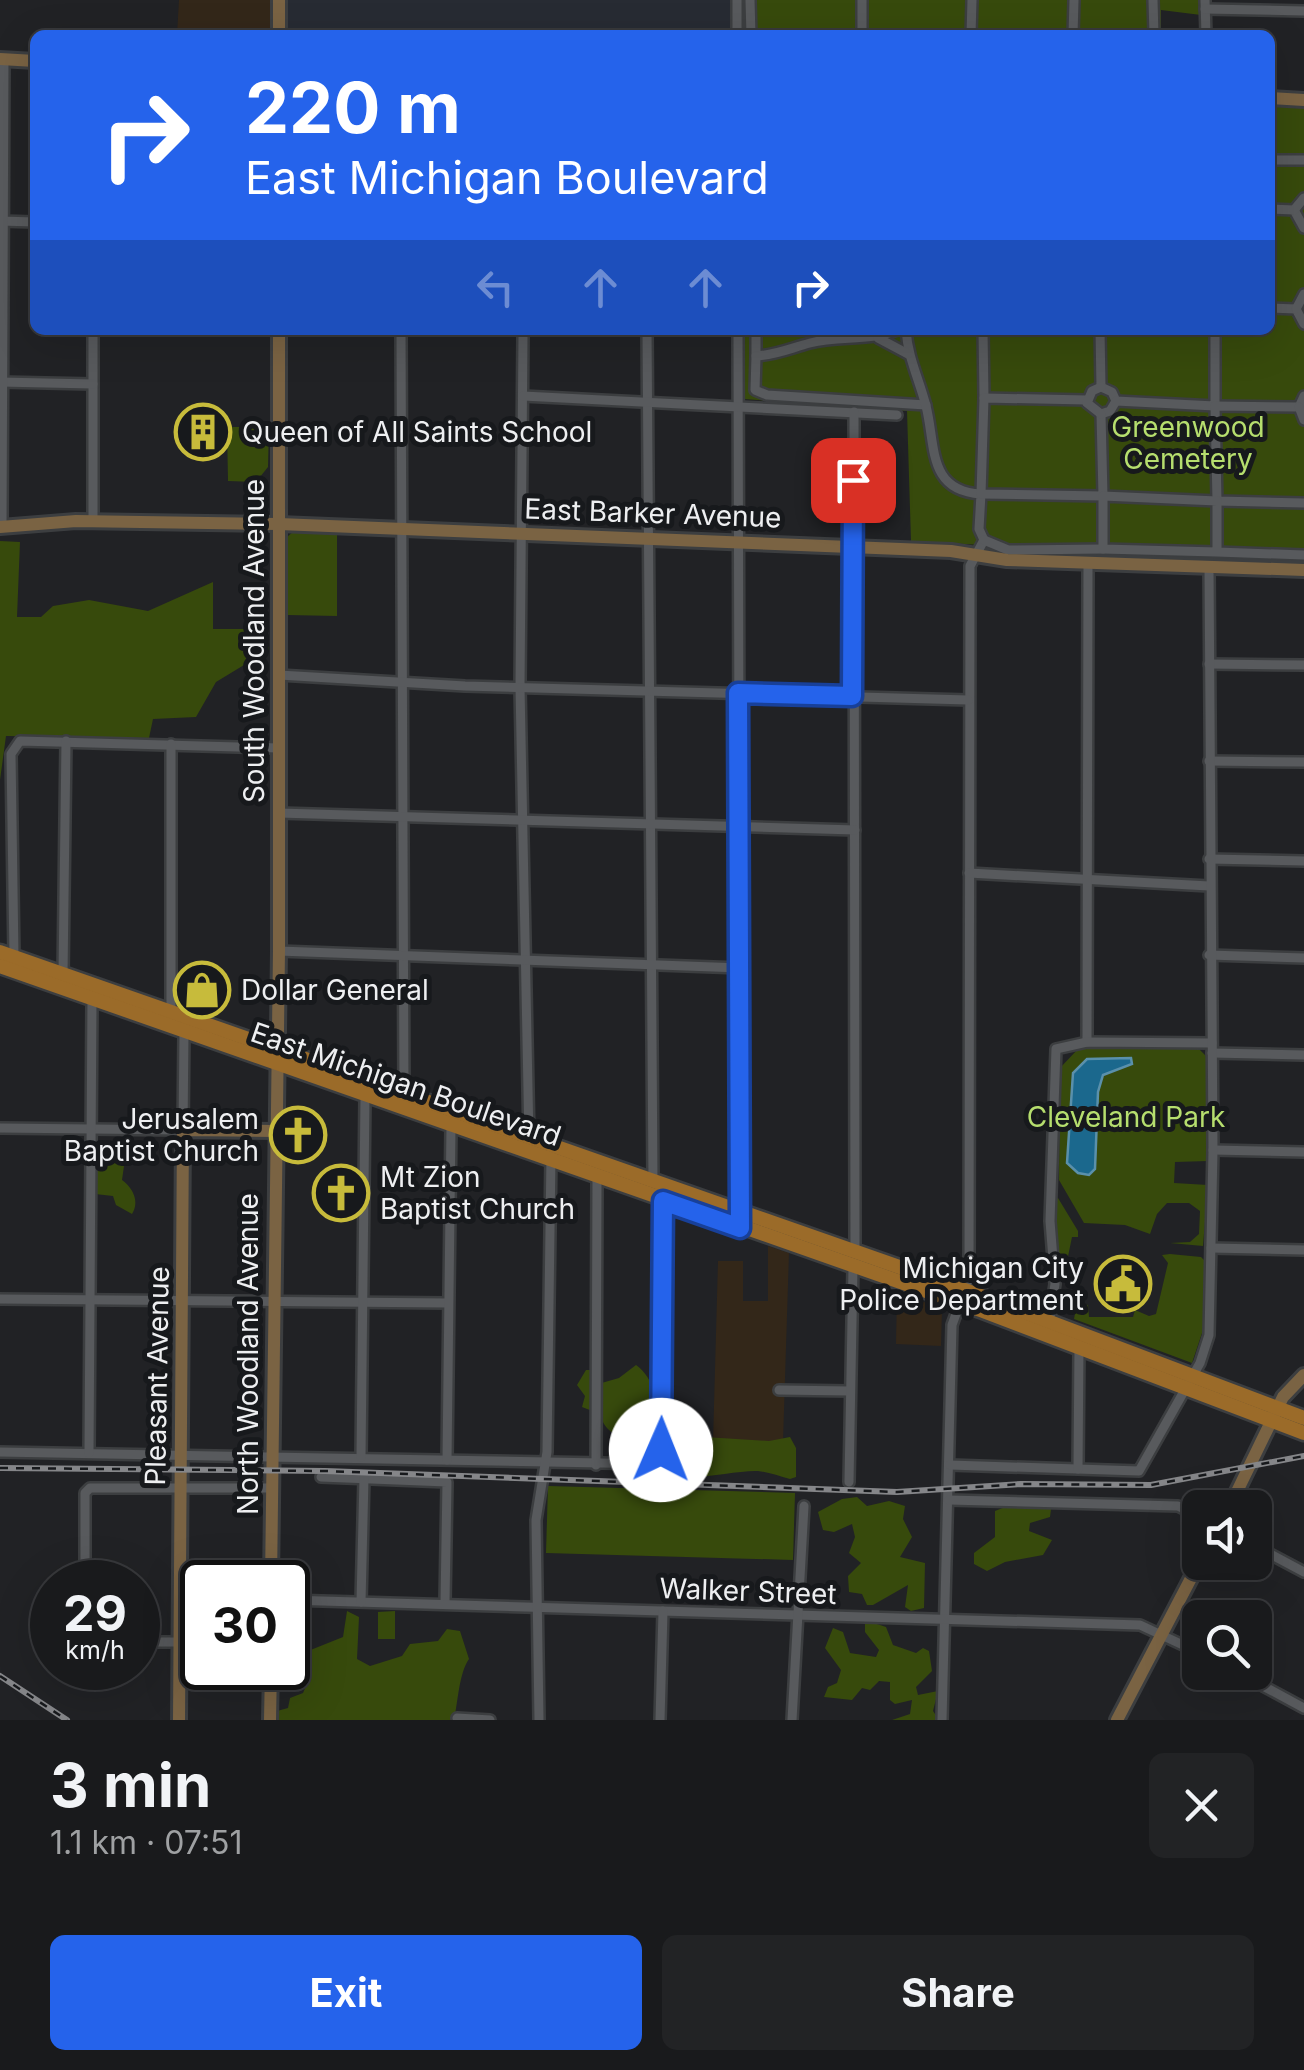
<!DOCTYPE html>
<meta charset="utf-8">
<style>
:root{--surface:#191a1c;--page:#222325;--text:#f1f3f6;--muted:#9fa1a3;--line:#37383b;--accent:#2563eb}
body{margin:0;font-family:Inter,sans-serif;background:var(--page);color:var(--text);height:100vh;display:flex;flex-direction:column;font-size:38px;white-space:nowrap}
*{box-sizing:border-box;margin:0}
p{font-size:32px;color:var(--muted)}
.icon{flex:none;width:55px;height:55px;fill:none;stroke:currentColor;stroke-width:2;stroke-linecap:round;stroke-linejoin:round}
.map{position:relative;height:1720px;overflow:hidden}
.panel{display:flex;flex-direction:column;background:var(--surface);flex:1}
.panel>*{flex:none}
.hud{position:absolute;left:30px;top:30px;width:1245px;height:305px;border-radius:15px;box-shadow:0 10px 40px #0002,0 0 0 2px var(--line);background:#2563eb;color:#fff;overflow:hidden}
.fabs{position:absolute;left:1182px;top:1490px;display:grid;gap:20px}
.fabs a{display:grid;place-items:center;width:90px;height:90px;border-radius:15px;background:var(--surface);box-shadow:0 10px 40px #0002,0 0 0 2px var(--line);font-size:50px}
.speed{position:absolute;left:30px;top:1560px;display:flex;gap:20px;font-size:50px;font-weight:700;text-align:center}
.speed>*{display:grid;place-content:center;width:130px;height:130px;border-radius:50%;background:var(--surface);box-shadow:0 10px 40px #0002,0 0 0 2px var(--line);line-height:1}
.speed small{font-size:25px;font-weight:400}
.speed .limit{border:5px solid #111;border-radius:15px;background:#fff;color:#111}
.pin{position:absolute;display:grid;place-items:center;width:85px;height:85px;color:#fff;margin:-42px;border-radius:20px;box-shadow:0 5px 15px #0006}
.me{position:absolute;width:110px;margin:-55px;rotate:1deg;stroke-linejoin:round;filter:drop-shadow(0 0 8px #0008)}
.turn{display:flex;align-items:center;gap:35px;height:210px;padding:0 50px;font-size:45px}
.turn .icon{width:130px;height:130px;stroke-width:2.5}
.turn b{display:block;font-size:70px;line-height:85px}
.lanes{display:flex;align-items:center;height:95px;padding:0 50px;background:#0003;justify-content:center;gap:50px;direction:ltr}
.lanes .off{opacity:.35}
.round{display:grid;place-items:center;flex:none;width:105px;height:105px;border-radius:15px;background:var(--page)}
.head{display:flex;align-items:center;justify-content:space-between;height:170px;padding:0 50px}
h1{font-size:60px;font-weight:700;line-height:75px}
.action{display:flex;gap:20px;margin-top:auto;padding:20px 50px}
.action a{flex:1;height:115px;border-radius:15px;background:var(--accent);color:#fff;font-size:40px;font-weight:700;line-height:115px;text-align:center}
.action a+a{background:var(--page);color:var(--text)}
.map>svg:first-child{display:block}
.commercial{fill:#332719}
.built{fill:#272b33}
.green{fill:#374a0c}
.water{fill:#1b688d;stroke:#5a90ab;stroke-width:2.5}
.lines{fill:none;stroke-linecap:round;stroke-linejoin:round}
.street-casing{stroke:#3c3e40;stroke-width:14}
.secondary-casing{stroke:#3c3e40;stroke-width:18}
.primary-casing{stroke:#3c3e40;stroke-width:19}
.street{stroke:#585a5d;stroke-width:9}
.secondary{stroke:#7a6343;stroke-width:12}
.primary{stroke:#9b6b29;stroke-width:14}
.rail-casing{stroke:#858689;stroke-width:6}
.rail{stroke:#17191c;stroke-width:2.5;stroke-dasharray:8;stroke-linecap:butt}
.route-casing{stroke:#184099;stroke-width:25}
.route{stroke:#2563eb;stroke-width:18}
.labels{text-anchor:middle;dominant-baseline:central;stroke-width:10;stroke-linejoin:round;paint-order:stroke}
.park-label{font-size:28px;fill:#b6de6e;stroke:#17191c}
.poi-label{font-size:28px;fill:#eeeff1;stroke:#17191c;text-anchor:start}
.street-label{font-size:28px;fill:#eeeff1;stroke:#17191c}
</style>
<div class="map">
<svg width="1304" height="1720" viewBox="0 0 1304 1720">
<rect width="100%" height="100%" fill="#212225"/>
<g class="commercial">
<polygon points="179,0 271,0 271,35 177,35"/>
<polygon points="768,1246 789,1253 783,1442 713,1442 718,1261 743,1261 743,1301 768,1301"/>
<polygon points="897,1293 942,1308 941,1346 896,1344"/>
</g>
<polygon class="built" points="287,0 733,0 733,35 288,35"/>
<g class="green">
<polygon points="742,0 1201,0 1201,15 1161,10 1161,35 741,35"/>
<polygon points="1270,104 1304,105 1304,560 1005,552 982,545 911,541 907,411 744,399 744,330 1270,330"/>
<polygon points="227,427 269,427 268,467 256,482 228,481"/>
<polygon points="294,531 337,532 337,616 287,615 287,537"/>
<polygon points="0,541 20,542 17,617 41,617 53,606 89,600 148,611 213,582 213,629 267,629 269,650 216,682 196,717 153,719 149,738 6,736 0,780"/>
<polygon points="1078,1049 1199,1049 1208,1058 1208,1161 1175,1162 1174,1183 1208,1185 1203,1246 1170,1243 1190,1242 1199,1234 1200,1211 1189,1203 1167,1203 1157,1214 1150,1234 1125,1225 1084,1223 1059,1180 1060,1068"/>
<path d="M105,1152L124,1166L122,1180C133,1188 140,1202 132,1214L116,1205L113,1196L95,1194L94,1167Z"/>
<polygon points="1058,1198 1078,1231 1078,1237 1072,1237 1064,1276 1069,1282 1059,1276 1054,1199"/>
<polygon points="1170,1254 1201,1257 1206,1262 1204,1327 1192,1363 1074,1319 1077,1303 1088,1305 1089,1317 1133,1317 1135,1310 1149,1316 1156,1314 1168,1263 1162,1255"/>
<path d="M636,1365C654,1377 662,1409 656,1430C632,1437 608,1443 600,1414L582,1407L585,1396L577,1385L586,1370H592L598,1384L619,1378Z"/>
<path d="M673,1435L769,1441L790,1437L796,1448V1477L790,1479C779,1476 768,1472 758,1471C731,1470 682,1486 661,1469Z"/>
<polygon points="548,1486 795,1493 793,1560 546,1553"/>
<polygon points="857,1497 867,1506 889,1501 905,1506 903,1519 912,1537 900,1557 925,1563 924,1608 911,1611 905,1607 908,1585 873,1605 867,1605 862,1594 849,1592 848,1576 861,1563 849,1553 855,1537 852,1524 834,1532 823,1530 818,1512 842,1499"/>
<polygon points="1043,1504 1051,1509 1050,1517 1030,1523 1029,1531 1052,1540 1043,1555 1005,1562 987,1571 974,1564 974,1553 995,1537 995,1511 1010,1505"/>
<path d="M347,1611L359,1617L357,1659L370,1666L402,1656L410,1644L438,1641L447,1629L460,1631L469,1659C459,1673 458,1702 454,1720H275L277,1711L288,1708L290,1698L303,1693L306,1686L299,1672L285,1670L288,1659L343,1637Z"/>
<polygon points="395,1611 395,1639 378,1639 378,1612"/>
<polygon points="865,1620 886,1627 893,1645 916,1653 923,1648 929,1651 932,1671 916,1687 918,1695 938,1691 933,1711 939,1720 892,1720 910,1714 912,1700 895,1704 890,1700 890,1682 879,1681 870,1690 862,1688 852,1700 824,1697 828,1687 837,1683 841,1670 825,1648 833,1628 843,1632 850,1653 876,1657 879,1650 865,1632"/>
</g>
<polygon class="water" points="1131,1058 1132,1064 1103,1075 1098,1092 1095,1169 1089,1175 1078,1173 1067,1163 1073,1073 1087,1059"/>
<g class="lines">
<g class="street-casing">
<g id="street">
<polyline points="750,0 751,35"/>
<polyline points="1153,0 1154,35"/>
<polyline points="1205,0 1206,35"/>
<polyline points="1205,9 1304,11"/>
<polyline points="737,35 737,0"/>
<polyline points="862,35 862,0"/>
<polyline points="971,35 972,0"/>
<polyline points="1073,35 1074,0"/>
<polyline points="1270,160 1304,160"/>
<polyline points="1270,209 1294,210 1304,228"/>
<polyline points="1294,210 1304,198"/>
<polyline points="0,221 35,222"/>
<polyline points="1270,308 1296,309 1304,324"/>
<polyline points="1296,309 1304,294"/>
<polyline points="93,330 93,521"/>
<polyline points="401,330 404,1097"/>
<polyline points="647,330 653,1182"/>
<polyline points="738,330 740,1215"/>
<polyline points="756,330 756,356"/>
<path d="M897,330C868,342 840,335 810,343C791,348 776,355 756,356L755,390L767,395L926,405"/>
<path d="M906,330C908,358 919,379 926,406C936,445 927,491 981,494L979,529L984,540L970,566L969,1278L952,1325L942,1720"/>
<polyline points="983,330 984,398"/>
<polyline points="1100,330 1101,387 1112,392 1116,401 1215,406 1215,330"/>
<polyline points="523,335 520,687 529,1140"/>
<polyline points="878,338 908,354"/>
<polyline points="0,382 93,384"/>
<polyline points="523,396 897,415"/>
<polyline points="1304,396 1299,407 1215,406 1217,501 1304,503"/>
<polyline points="1087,400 984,398 981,494 1103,496 1101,414 1110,411 1116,401"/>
<polyline points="1299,407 1304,420"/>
<polyline points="854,412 855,1253"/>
<polyline points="1101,414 1087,403 1092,391 1101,387"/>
<polyline points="2,527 4,60"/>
<polyline points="984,540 1008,550 1103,549"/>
<polyline points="1217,552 1103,549 1103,496 1217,501 1217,552 1304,555"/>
<polyline points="1209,664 1304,665"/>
<polyline points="279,675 465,686 968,700"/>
<polyline points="1209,761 1304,762"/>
<polyline points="279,813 855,830"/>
<polyline points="1209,859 1304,861"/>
<polyline points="969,873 1209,886"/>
<polyline points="279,951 741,968"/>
<polyline points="1209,955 1304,958"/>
<polyline points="14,957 11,754 20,741 278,748"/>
<polyline points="63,975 66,741"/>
<polyline points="171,1012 171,744"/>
<polyline points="1087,1042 1088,563"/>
<polyline points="1212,1053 1304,1055"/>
<polyline points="0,1128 183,1130 184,1032"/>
<polyline points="1213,1150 1304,1152"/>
<polyline points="1211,1248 1304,1250"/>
<polyline points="0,1299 448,1303"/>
<polyline points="1049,1324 1055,1284 1050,1221 1056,1049 1087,1042 1212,1043"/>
<polyline points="779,1390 850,1391"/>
<polyline points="0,1452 655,1464 661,1450 663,1201"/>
<polyline points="89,1453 92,999"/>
<polyline points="361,1457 365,1097"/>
<polyline points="447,1460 451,1126"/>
<polyline points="596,1465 597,1178"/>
<polyline points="950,1465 1139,1471 1200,1363 1209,1335 1213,1150 1209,567"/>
<polyline points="1078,1469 1079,1346"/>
<polyline points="321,1477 447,1482 445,1602"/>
<polyline points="849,1482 853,1267"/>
<polyline points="949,1500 1178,1506 1200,1517"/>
<polyline points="1255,1546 1304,1572"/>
<polyline points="85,1582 85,1493 90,1488 272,1488"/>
<polyline points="288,1600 1140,1625 1200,1653"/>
<polyline points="361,1602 364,1478"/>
<polyline points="138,1642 202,1642"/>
<polyline points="1237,1672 1304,1708"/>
<polyline points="457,1718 490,1720"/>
<polyline points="539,1720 536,1520 547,1452 551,1155"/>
<polyline points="660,1720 663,1611"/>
<polyline points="792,1720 804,1506"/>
</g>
</g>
<g class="secondary-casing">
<g id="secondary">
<polyline points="279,0 279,35"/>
<polyline points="0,59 35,61"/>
<polyline points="1270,98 1304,100"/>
<polyline points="0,527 76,521 279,524 951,551 1007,560 1304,570"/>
<polyline points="1229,1508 1283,1397 1304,1375"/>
<polyline points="271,1582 279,951 279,330"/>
<polyline points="179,1720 183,1130 274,1131"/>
<polyline points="270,1720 271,1668"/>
<polyline points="1117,1720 1200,1561"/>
</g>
</g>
<g class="primary-casing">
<g id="primary">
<polyline points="0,952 965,1290 1304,1418"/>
<polyline points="0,966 983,1311 1304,1433"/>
</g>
</g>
<use href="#street" class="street"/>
<use href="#secondary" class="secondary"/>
<use href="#primary" class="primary"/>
<g class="rail-casing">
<g id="rail">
<polyline points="0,1468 325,1471 897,1492 1021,1484 1151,1485 1304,1456"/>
<polyline points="0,1676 67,1720"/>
</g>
</g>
<use href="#rail" class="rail"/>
</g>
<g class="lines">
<g class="route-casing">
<polyline id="route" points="661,1450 663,1201 740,1228 738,693 852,696 853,480"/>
</g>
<use href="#route" class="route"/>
</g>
<defs>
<g id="building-ring" transform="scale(2.875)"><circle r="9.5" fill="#17191c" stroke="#c7bb3b" stroke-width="1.5"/><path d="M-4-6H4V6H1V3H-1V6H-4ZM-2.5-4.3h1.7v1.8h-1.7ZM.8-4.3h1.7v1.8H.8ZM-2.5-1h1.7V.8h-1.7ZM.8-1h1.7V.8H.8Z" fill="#c7bb3b"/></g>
<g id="shop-ring" transform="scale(2.875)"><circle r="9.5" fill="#17191c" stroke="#c7bb3b" stroke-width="1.5"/><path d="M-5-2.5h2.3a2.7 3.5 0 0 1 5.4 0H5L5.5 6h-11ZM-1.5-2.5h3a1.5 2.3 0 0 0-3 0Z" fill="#c7bb3b"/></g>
<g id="church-ring" transform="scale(2.875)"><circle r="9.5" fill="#17191c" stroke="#c7bb3b" stroke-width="1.5"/><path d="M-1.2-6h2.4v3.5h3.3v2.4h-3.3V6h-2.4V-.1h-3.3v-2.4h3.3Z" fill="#c7bb3b"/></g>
<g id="civic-ring" transform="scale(2.875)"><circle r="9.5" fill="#17191c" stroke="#c7bb3b" stroke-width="1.5"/><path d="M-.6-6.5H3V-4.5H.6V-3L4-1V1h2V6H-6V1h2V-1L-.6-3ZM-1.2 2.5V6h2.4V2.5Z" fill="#c7bb3b"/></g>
</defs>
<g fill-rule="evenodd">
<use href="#building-ring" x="203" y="432"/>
<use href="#shop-ring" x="202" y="990"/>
<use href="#church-ring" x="298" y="1135"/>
<use href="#church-ring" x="341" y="1193"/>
<use href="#civic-ring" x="1123" y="1284"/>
</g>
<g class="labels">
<g class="park-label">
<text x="1188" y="427">Greenwood<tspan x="1188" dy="32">Cemetery</tspan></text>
<text x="1126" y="1117">Cleveland Park</text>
</g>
<g class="poi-label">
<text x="242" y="432">Queen of All Saints School</text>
<text x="241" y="990">Dollar General</text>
<text x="259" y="1119" text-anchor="end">Jerusalem<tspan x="259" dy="32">Baptist Church</tspan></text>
<text x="380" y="1177">Mt Zion<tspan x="380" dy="32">Baptist Church</tspan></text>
<text x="1084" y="1268" text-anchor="end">Michigan City<tspan x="1084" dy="32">Police Department</tspan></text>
</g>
<g class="street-label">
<text transform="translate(653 513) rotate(2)">East Barker Avenue</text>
<text transform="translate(254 641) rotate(-90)">South Woodland Avenue</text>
<text transform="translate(406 1084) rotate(19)">East Michigan Boulevard</text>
<text transform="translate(248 1354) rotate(-90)">North Woodland Avenue</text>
<text transform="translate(157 1376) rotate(-89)">Pleasant Avenue</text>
<text transform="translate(748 1591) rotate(2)">Walker Street</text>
</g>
</g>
</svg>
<div class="fabs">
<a><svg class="icon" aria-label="sound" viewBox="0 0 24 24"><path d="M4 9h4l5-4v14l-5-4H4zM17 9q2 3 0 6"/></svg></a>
<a><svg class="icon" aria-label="search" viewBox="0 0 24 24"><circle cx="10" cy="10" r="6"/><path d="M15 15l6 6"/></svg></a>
</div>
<div class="speed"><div>29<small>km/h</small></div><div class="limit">30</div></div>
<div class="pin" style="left:853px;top:480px;background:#d93025"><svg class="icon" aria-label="arrive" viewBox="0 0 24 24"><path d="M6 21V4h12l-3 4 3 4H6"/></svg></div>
<svg class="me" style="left:661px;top:1450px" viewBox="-20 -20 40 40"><circle r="19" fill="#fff"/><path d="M0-13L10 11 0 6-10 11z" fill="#2563eb"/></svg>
<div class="hud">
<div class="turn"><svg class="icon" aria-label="right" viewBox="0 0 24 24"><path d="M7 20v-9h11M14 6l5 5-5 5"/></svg><div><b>220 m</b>East Michigan Boulevard</div></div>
<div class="lanes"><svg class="icon off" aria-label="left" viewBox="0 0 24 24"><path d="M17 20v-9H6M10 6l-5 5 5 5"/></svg><svg class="icon off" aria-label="ahead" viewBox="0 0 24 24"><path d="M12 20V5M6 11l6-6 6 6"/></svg><svg class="icon off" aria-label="ahead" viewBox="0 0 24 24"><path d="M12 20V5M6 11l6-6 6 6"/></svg><svg class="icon" aria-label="right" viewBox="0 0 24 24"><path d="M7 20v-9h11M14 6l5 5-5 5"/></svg></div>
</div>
</div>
<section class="panel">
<div class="head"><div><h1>3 min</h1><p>1.1 km · 07:51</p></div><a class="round"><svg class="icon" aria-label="close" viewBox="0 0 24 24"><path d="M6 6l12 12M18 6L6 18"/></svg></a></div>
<div class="action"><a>Exit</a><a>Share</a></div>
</section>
